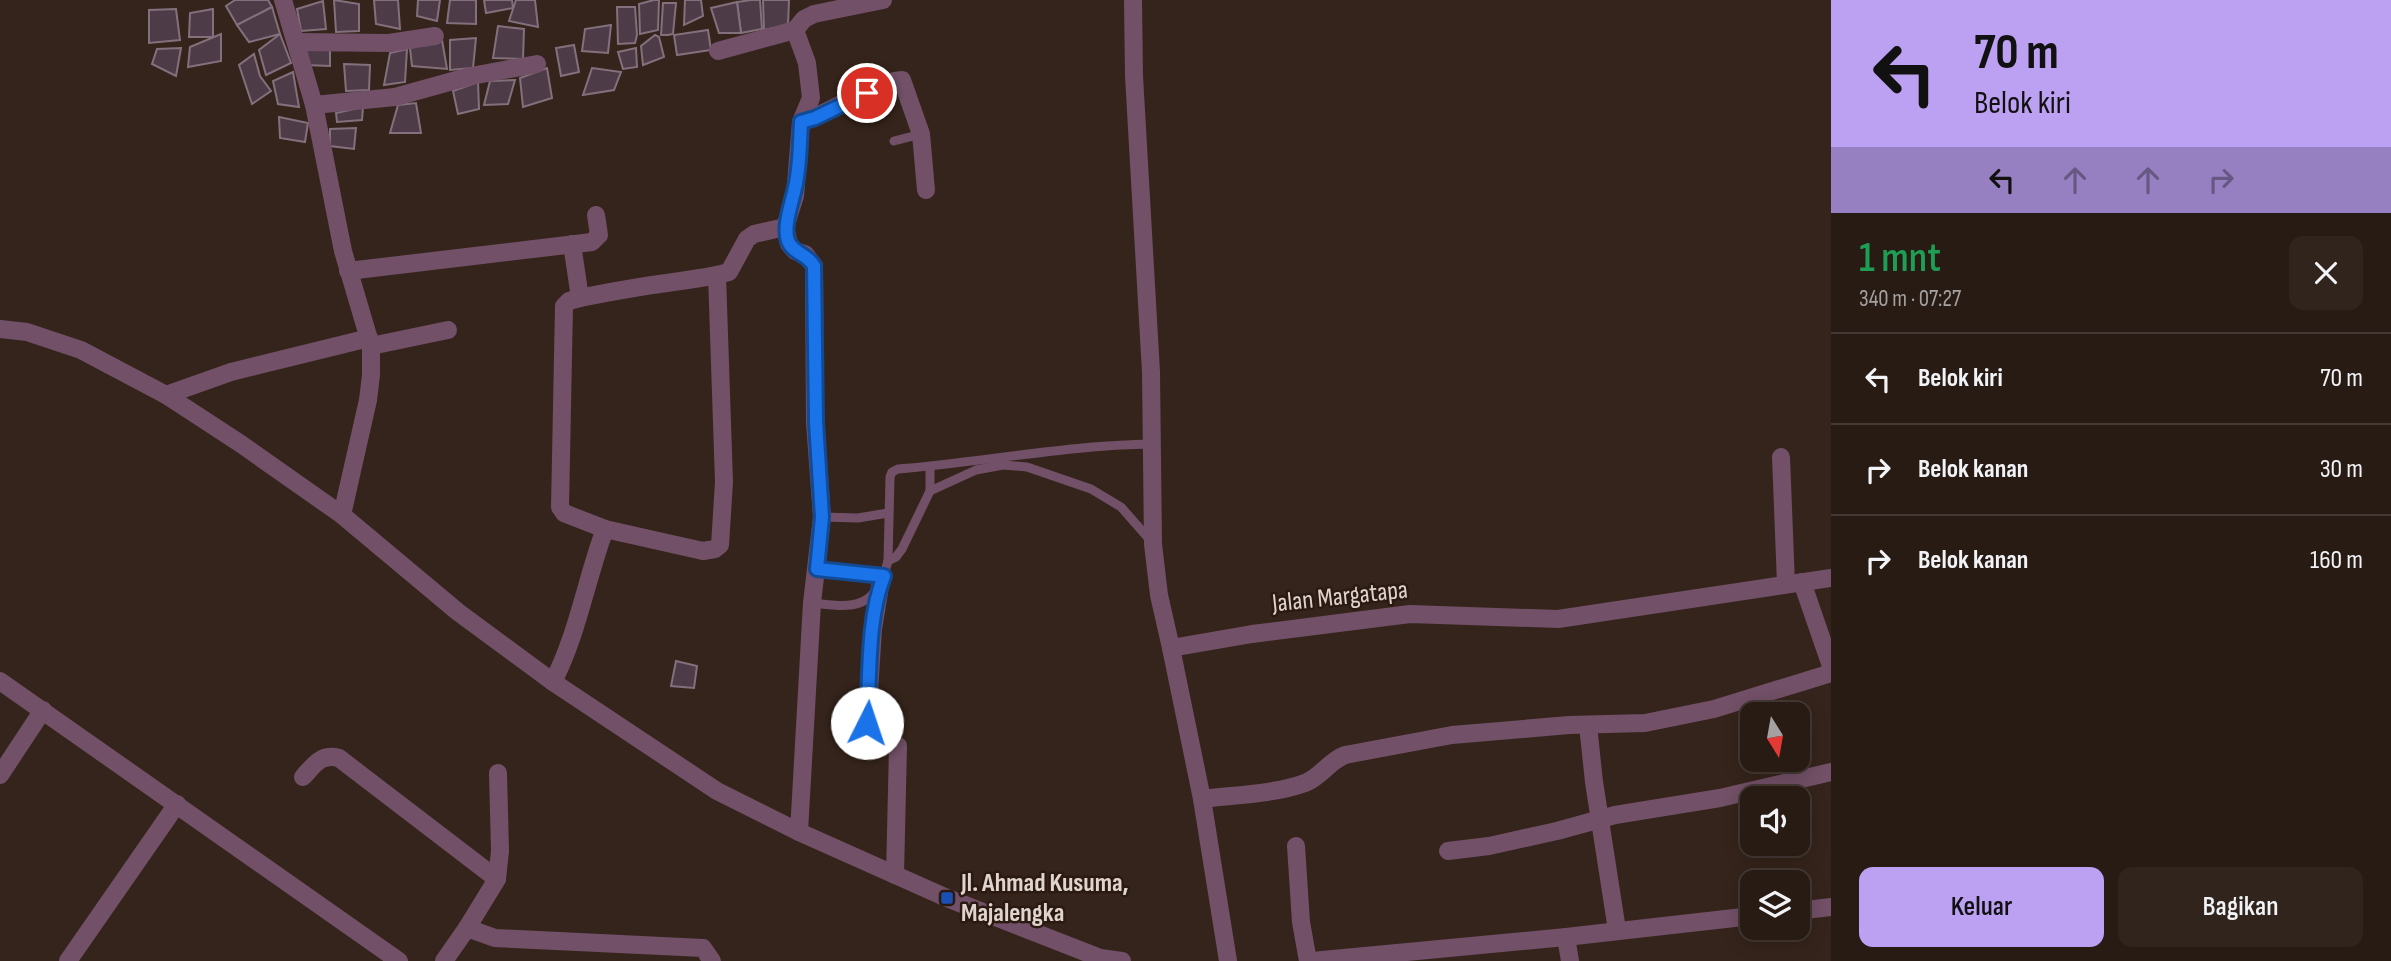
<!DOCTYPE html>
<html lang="id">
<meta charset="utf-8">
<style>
:root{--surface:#281b14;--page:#30241d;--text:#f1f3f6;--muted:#a5a1a0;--line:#443934;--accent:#bca0f2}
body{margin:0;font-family:"Sofia Sans Condensed",sans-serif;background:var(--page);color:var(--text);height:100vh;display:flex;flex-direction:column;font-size:26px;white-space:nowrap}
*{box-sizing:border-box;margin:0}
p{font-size:23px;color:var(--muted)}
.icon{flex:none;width:38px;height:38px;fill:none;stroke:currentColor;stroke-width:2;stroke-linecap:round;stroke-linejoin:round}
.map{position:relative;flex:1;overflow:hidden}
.side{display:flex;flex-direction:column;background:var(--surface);width:560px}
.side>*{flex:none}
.hud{background:#bca0f2;color:#111;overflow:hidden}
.needle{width:46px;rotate:169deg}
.tools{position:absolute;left:1740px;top:702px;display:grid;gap:14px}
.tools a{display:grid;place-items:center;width:70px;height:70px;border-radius:14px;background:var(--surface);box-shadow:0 4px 18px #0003,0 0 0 2px var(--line);font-size:35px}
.pin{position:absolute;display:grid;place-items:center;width:60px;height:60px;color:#fff;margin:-30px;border:4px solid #fff;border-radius:50%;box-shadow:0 2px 7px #0007}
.me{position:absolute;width:77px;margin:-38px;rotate:4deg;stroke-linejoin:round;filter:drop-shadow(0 0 5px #0008)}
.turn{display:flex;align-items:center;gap:24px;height:147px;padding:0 28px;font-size:32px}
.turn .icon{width:91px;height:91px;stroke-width:2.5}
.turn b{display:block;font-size:49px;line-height:60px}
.lanes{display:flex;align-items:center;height:66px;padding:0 28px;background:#0003;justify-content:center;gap:35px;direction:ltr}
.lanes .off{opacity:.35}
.round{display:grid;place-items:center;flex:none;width:74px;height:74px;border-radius:14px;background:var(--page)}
.summary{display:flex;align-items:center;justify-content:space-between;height:119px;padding:0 28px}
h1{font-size:42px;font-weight:600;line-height:52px;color:#1e9e55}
.button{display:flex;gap:14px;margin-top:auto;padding:14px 28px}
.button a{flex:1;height:80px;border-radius:14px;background:var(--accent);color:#111;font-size:28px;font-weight:600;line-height:80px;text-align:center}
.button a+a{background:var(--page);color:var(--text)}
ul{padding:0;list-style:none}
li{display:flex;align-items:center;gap:21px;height:91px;padding:0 28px;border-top:2px solid var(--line)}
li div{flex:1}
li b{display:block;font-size:26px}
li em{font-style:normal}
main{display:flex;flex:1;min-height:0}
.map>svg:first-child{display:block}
.building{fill:#4d3b47;stroke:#84707d;stroke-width:2}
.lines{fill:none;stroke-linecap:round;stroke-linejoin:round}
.lane{stroke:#725067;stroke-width:9}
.street{stroke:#725067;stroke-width:18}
.route-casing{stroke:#114b97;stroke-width:18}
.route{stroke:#1a73e8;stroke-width:12}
.transit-dot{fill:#1a4fb4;stroke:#2b1a11;stroke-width:2.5}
.labels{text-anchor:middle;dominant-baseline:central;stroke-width:5;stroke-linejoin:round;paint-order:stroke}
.street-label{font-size:26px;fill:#e0d4ce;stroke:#2b1a11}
.poi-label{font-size:26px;font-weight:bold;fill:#e0d4ce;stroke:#2b1a11;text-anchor:start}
</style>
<main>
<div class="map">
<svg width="1831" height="961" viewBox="0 0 1831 961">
<rect width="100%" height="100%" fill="#35241b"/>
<g class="building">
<polygon points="235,0 268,0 272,7 237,25 226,6"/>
<polygon points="334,0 359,4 359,31 336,32"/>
<polygon points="374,0 398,0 400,29 376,24"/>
<polygon points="418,0 440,0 437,21 417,16"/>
<polygon points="450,0 476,0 476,24 447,23"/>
<polygon points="484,0 512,0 513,8 486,13"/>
<polygon points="516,0 535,0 538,27 509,21"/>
<polygon points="654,0 659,0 658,30 640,34 639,4"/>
<polygon points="685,0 701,0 703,16 684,25"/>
<polygon points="751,0 760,0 762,29 741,33 737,2"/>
<polygon points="763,0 789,0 788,25 764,30"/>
<polygon points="323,1 326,29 301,31 297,9"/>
<polygon points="737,2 741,33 719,33 711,8"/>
<polygon points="663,3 676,3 673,34 668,35 661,35"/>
<polygon points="272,7 280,34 249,42 237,25"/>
<polygon points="617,7 635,7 637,35 635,43 618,44"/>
<polygon points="176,9 180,40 149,43 149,10"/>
<polygon points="213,9 213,37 189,37 190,13"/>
<polygon points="611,25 608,53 582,51 585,29"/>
<polygon points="498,26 524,29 523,59 493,58"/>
<polygon points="708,30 711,50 677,55 674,35"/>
<polygon points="221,34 221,61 188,67 190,47"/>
<polygon points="280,34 291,63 266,75 259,50"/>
<polygon points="655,35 659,37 664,57 643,65 641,46"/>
<polygon points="476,38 473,68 450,70 450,40"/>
<polygon points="442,40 447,69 412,66 410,48"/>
<polygon points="305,45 330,46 330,66 305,65"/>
<polygon points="574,45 579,72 561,76 556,48"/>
<polygon points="181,48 176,76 152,64 157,49"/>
<polygon points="636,48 637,67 623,69 618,52"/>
<polygon points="407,49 405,82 384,85 390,53"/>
<polygon points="254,54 260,76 271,91 252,104 239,65"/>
<polygon points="344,64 370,65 369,90 346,91"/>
<polygon points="547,68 552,98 523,107 520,78"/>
<polygon points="592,68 621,72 614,90 583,95"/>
<polygon points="293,72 299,107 278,104 273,81"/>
<polygon points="515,80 508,104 484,105 490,81"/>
<polygon points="478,82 479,109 458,114 453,91"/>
<polygon points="416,103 421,133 390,133 398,105"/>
<polygon points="363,107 362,120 337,122 336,113"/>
<polygon points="279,117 308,123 305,142 280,138"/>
<polygon points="356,128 354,149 330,146 330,129"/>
<polygon points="676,661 697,666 694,688 671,686"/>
</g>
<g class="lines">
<g class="lane">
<polyline points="894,141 921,134"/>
<polyline points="930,467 930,491"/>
<polyline points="822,517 858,518 888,513"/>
<path d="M888,561L890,477L892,472L898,469C984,462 1067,445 1153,444"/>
<polyline points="817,569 884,576"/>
<path d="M812,603C855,608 875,610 888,561L896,557L902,549L930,491L976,470L1003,465L1027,467L1091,489L1121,507L1150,540"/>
</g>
<g class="street">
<polyline points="283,0 314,105 343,251 371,346 371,375 368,400 342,515"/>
<polyline points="1133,0 1134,76 1151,372 1153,544 1159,595 1171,648"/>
<polyline points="795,30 807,63 811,98 801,122 795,196 785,227 789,244 795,251 805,254 814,266 815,422 822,517 812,603 799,832"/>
<polyline points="296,42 389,43 435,36"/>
<polyline points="718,51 795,30 804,19 814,14 883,0"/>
<polyline points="314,105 395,97 471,76 537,64"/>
<path d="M801,122C830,114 874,81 902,80L921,134L926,190"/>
<polyline points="572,244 580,298"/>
<polyline points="348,271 592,242 599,235 596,215"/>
<path d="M717,275L724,482L720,545L715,549L703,551L605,529L564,513L560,507L564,306L569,301L580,298C604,293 627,289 652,285C678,281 703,279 729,272L747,239L754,234L785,227"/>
<polyline points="0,329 27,332 81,350 166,395 241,444 342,515 458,612 553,682 717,791 799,832 947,898 1100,958 1122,961"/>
<polyline points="371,346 448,330"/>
<polyline points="166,395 231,372 369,338"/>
<polyline points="1781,457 1786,584"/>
<polyline points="1802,582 1831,666"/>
<polyline points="880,586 873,629 867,723 868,732 872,738 890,741 898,746 895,875"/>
<polyline points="0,681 399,961"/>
<path d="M553,682C578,633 586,580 605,529"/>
<polyline points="1588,725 1594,782 1617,930"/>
<polyline points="0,775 43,710"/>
<path d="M303,777C314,765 321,753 339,758L497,879L467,928L444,961"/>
<path d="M1202,799C1234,795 1275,794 1305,783C1321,777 1329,761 1345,755L1452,735L1569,725L1645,723L1714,709L1831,673"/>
<polyline points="1296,846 1301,922 1308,961"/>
<polyline points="1448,851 1489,846 1557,831 1615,815 1720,798 1831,772"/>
<polyline points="497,879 500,851 498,773"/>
<polyline points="1797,911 1831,907"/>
<polyline points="467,928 495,938 703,948 712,961"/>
<polyline points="1566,937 1570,961"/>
<polyline points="68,961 177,804"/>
<polyline points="1228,961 1202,799 1171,648 1252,634 1410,614 1558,619 1831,578"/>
<polyline points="1312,961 1566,937 1752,916"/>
</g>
</g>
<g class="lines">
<g class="route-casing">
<path id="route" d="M867,93L815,118L801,122C800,140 800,158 797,177C795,196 782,224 788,241C793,254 807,253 814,266L816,422L822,517L817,569L884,576C867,618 870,678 867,723"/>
</g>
<use href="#route" class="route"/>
</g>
<rect class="transit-dot" x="940" y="891" width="14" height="14" rx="3.5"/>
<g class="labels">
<g class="street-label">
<text transform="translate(1340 597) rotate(-6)">Jalan Margatapa</text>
</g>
<g class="poi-label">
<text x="961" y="883">Jl. Ahmad Kusuma,<tspan x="961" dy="30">Majalengka</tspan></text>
</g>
</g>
</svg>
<div class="tools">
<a><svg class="needle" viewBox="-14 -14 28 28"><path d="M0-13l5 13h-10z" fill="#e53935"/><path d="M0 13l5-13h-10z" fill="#a5a1a0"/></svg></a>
<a><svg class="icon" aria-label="sound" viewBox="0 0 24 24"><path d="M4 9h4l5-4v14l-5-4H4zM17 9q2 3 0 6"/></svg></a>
<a><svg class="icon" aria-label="layers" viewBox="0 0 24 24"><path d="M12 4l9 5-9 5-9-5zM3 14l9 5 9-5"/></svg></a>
</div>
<div class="pin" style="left:867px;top:93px;background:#d93025"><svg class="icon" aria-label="arrive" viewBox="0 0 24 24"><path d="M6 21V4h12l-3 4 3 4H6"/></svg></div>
<svg class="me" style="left:867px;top:723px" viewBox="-20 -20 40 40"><circle r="19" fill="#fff"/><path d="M0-13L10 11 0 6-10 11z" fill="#1a73e8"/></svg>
</div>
<section class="side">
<div class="hud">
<div class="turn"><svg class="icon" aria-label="left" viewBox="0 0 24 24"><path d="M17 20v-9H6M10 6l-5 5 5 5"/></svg><div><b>70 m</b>Belok kiri</div></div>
<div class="lanes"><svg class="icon" aria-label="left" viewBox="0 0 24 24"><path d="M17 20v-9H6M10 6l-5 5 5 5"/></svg><svg class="icon off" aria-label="ahead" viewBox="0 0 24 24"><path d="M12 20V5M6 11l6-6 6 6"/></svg><svg class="icon off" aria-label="ahead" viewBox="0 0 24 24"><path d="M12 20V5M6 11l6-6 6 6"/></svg><svg class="icon off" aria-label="right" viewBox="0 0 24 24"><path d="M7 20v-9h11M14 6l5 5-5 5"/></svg></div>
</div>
<div class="summary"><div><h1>1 mnt</h1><p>340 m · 07:27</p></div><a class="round"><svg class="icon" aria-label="close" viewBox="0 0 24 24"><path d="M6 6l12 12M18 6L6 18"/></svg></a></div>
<ul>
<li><svg class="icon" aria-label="left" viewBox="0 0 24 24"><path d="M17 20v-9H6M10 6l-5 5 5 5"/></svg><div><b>Belok kiri</b></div><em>70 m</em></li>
<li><svg class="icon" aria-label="right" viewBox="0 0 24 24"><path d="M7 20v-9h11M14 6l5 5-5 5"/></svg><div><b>Belok kanan</b></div><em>30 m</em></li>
<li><svg class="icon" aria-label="right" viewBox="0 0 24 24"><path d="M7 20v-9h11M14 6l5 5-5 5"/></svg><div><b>Belok kanan</b></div><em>160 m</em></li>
</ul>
<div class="button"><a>Keluar</a><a>Bagikan</a></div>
</section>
</main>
